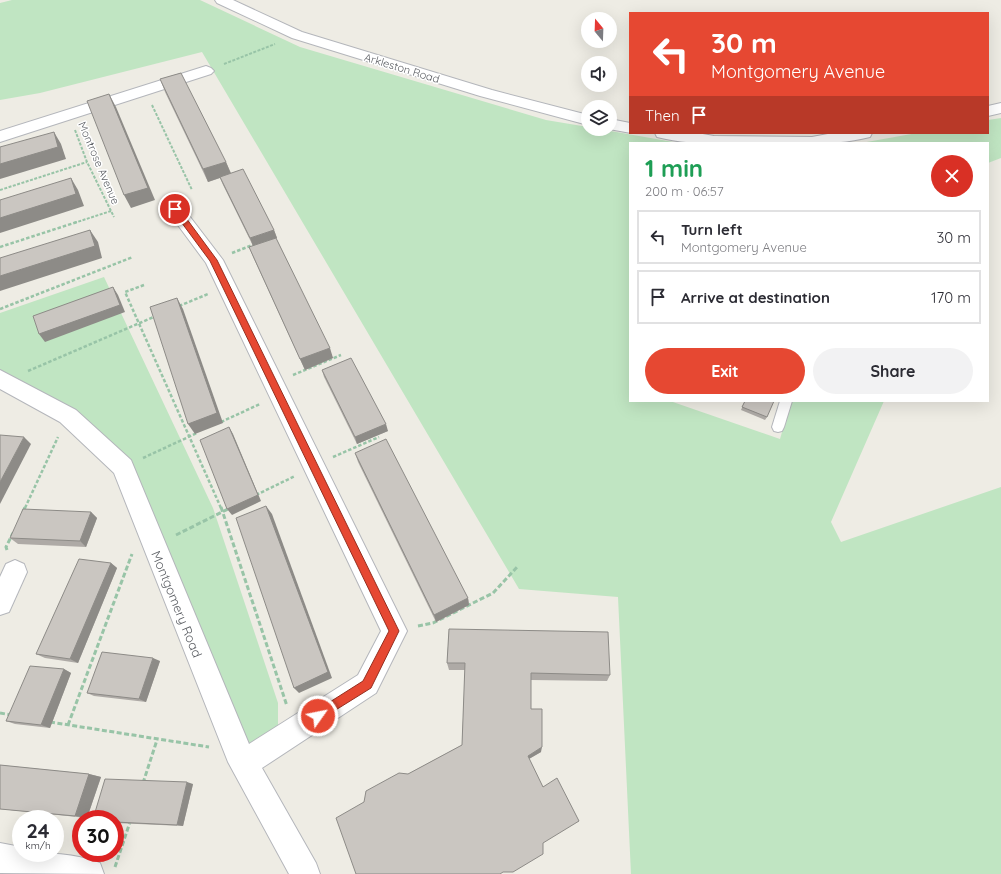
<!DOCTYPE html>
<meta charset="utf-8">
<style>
:root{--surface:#fff;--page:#f2f2f3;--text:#2b2b33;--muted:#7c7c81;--line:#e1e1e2;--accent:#e64832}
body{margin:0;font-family:Quicksand,sans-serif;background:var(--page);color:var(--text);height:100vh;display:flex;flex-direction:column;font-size:15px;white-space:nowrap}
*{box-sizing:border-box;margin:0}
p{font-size:13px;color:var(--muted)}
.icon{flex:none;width:22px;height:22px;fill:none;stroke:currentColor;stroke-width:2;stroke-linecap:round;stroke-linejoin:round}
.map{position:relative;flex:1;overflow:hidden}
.drawer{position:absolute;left:629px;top:142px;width:360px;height:260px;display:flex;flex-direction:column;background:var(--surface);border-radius:0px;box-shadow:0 4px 16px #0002}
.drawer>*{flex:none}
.banner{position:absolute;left:629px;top:12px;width:360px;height:122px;border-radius:0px;box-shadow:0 4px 16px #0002;background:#e64832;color:#fff;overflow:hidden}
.needle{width:26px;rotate:341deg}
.buttons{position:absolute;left:581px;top:12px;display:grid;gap:8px}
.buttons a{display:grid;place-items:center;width:36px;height:36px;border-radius:50%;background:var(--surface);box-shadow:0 4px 16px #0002;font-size:20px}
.speed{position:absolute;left:12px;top:810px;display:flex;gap:8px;font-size:20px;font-weight:700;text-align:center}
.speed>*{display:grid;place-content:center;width:52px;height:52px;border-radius:50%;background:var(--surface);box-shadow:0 4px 16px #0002;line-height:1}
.speed small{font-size:10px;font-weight:400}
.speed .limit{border:6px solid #d22;background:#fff;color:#111}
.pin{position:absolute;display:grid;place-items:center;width:34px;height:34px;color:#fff;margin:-17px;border:2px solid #fff;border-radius:50%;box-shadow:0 1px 4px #0007}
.me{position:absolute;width:44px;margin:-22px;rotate:57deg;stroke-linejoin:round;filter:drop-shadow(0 0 3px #0008)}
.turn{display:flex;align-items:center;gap:14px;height:84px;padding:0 16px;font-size:18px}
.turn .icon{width:52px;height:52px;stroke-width:2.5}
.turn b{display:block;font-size:28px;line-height:34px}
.then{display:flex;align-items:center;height:38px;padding:0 16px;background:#0003;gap:8px;font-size:15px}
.round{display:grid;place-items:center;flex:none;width:42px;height:42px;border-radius:21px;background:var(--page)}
.summary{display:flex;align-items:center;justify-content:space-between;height:68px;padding:0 16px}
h1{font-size:24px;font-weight:800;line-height:30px;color:#1e9e55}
.action{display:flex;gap:8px;margin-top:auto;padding:8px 16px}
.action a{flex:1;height:46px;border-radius:24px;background:var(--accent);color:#fff;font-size:16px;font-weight:800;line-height:46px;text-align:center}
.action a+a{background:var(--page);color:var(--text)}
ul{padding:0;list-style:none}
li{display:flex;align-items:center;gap:12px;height:54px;margin:0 8px 6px;padding:0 8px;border:2px solid var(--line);border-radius:0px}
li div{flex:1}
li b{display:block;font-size:15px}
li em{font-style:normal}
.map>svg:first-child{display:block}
.green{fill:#c0e5c2}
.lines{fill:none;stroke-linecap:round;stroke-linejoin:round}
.service-casing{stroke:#b4b6bb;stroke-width:2}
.minor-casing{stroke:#b4b6bb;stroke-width:2}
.tertiary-casing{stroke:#b4b6bb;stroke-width:2}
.path-far2{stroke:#98c4a7;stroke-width:2;stroke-dasharray:3 1.5;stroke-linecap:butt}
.path-far1{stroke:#98c4a7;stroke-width:2.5;stroke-dasharray:3.5 2;stroke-linecap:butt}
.path{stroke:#98c4a7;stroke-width:3;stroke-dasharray:5 2.5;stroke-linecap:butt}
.service{fill:#fff;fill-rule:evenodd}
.minor{fill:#fff;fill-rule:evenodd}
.tertiary{fill:#fff;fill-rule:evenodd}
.wall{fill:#aeaaa6}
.shaded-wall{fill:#8d8b87}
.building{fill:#cac6c1;stroke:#8d8b87}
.route{fill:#e64832;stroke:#962f20}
.labels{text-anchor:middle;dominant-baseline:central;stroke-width:3;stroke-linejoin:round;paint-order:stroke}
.far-street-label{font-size:11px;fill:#5c5f64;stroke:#fff}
.street-label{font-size:13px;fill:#5c5f64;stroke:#fff}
</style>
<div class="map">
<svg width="1001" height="874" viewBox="0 0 1001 874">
<rect width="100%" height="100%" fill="#eeece4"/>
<g class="green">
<polygon points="12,0 200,0 300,47 546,120 588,127 588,129 599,129 679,143 630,143 630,401 670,401 780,439 791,401 884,401 831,522 841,542 1001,487 1001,874 631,874 618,597 519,589 202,52 40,93 0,100 0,3"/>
<polygon points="1001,118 1001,158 988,163 988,143 861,143 917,133 988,133 988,120"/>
<polygon points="104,277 213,508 278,703 278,739 247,755 132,461 24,382 0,373 0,313"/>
</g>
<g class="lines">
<g class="service-casing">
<polygon id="service" points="780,401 792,401 784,427 782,431 778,432 774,431 772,427"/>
</g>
<g class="minor-casing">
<g id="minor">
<polygon points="206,66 211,68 214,71 211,74 0,142 0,131"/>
<polygon points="175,203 181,205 223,260 407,631 376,693 262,768 316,863 320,874 289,874 228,762 114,473 60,422 0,389 0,370 76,410 131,460 249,744 358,675 381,631 206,263 166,209 169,205"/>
<polygon points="15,560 24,564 27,572 9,612 0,615 0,577 6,564"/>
<path d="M0,843L21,847V853C48,853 74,853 100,863L104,874L0,873Z"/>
</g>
</g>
<g class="tertiary-casing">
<g id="tertiary">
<polygon points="215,0 233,0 302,32 492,90 588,115 588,125 480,96 292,38 217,3"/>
<polygon points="1001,103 1001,113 988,116 988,106"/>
<polygon points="610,119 630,123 631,133 609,129"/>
<path d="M655,133H697L714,136L812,137L833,133H872L870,137C835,146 799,143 764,143C728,143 692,146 657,137Z"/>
</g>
</g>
<g class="path-far2">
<polyline points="224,64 275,44"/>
<polyline points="152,105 192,190"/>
<polyline points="75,130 87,162 114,217"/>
<polyline points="0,190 87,162"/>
<polyline points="74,223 111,211"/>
</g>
<g class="path-far1">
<polyline points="0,247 77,222"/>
<polyline points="232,253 255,244"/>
<polyline points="144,285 125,292 221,508"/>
<polyline points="179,306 208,294"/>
<polyline points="0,309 133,257"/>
<polyline points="28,371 156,316"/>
<polyline points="293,375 341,355"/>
<polyline points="221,422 260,404"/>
<polyline points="333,457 379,437"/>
<polyline points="143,458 197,433"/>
<polyline points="256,495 295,476"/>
<polyline points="25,508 58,437"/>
</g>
<g class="path">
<polyline points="221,507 287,706"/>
<polyline points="23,512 25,507"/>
<polyline points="176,535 230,508"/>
<polyline points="7,550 6,547 13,533"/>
<polyline points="418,626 433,623 493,593 518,566"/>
<polyline points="0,713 11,715"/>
<polyline points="50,722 209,747"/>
<polyline points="68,725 132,554"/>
<polyline points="143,783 157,740"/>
<polyline points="115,867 130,822"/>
</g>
<use href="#service" class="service"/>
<use href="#minor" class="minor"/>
<use href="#tertiary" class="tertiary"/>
</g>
<g class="wall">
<polygon points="160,79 226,162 231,173 274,230 277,238 276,238 333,358 305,370 254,259 249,247 253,246 223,185 220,178 208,182 165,92"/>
<polygon points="322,370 388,431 357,444 324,377"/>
<polygon points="745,401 767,417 765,420 741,410"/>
<polygon points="355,453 468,598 469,605 436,622 358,462"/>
<polygon points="91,512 97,518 86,547 18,544 10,538"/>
<polygon points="111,563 117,568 78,663 45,658 36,654"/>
<polygon points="449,629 610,675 607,681 531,680 531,709 541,752 529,759 543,787 579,821 576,823 364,802 408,774 462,745 465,670 449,670 447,663"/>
<polygon points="160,661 146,702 94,696 87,693"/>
<polygon points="64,669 71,673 50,728 15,724 6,721"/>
<polygon points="0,765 89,774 101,777 87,818 0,809"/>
<polygon points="193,784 183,826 115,823 115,819"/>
</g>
<g class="shaded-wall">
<polygon points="109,94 116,107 155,200 131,208 124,195"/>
<polygon points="54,132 61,144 66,159 0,179 0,164"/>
<polygon points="226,162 231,174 208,182 203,169"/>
<polygon points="71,178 78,190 84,206 0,233 0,218"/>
<polygon points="90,230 98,242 102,258 0,291 0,276"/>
<polygon points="274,230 277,238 253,246 250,238"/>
<polygon points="113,287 118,295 125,312 45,342 39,334"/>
<polygon points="177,298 183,309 223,423 195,434 188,424"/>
<polygon points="330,348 333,358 305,370 300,359"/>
<polygon points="386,424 388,431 357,444 355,437"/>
<polygon points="229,427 233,434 261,501 232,515 227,509"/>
<polygon points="24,437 31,444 0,504 0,482"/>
<polygon points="266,506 272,514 332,678 299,693 294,688"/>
<polygon points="91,512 97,518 86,547 80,541"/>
<polygon points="111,563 117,568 78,663 70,659"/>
<polygon points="468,598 469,605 436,622 434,615"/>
<polygon points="153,658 160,661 146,702 139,699"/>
<polygon points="64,669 71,673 50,728 41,725"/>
<polygon points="542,747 541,752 527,760 528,756"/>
<polygon points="89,774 101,777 87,818 75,816"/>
<polygon points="187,782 193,784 183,826 177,825"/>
</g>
<g class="building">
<polygon points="181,73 226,162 203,169 160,79"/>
<polygon points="109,94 148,188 124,195 87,101"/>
<polygon points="54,132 58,147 0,164 0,147"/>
<polygon points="243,169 274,230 250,238 220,177"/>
<polygon points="71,178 76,194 0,218 0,200"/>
<polygon points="90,230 95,246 0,276 0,258"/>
<polygon points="276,238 330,348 300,359 249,247"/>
<polygon points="113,287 120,305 39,334 33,316"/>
<polygon points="177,298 217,413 188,424 150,307"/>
<polygon points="351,358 386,424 355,437 322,370"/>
<polygon points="745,401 774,401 767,417 742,407"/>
<polygon points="229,427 258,495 227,509 200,440"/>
<polygon points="0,435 24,437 0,482"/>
<polygon points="386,439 468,598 434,615 355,453"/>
<polygon points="266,506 328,672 294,688 236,518"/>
<polygon points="23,509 91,512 80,541 10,538"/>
<polygon points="79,559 111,563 70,659 36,654"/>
<polygon points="449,629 608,632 610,675 531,673 531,709 542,709 542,747 528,756 543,787 557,778 579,821 543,843 543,854 513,872 503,872 500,874 356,874 336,818 364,802 366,791 399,773 408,774 462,745 465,663 447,663"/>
<polygon points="102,652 153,658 139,699 87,693"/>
<polygon points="30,666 64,669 41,725 6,721"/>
<polygon points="0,765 89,774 75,816 0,809"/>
<polygon points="105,779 187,782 177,825 115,822 115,819 93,819"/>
</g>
<polygon class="route" points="173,207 178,207 217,260 399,631 371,688 318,721 314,720 312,716 314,712 363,681 389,631 210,261 173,211"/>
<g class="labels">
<g class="far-street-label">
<text transform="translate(402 68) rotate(17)">Arkleston Road</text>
<text transform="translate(99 163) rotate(67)">Montrose Avenue</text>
</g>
<g class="street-label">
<text transform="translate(177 604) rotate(68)">Montgomery Road</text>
</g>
</g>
</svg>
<div class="buttons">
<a><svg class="needle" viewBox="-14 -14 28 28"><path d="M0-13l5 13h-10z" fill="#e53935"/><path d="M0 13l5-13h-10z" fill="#7c7c81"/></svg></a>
<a><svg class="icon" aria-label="sound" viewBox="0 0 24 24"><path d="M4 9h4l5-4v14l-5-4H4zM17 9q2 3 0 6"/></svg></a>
<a><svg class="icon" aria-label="layers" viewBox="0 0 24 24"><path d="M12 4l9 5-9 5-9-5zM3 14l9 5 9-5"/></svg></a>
</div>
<div class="speed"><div>24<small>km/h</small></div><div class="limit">30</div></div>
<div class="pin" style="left:175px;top:209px;background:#d93025"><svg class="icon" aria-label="arrive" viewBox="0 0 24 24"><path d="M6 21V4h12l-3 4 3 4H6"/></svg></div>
<svg class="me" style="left:318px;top:716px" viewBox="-20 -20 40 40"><circle r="17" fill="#e64832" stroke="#fff" stroke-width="3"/><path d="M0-11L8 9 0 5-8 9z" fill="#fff"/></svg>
<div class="banner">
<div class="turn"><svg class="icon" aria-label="left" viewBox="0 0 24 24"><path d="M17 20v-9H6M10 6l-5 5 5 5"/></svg><div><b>30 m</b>Montgomery Avenue</div></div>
<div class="then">Then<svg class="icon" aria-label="arrive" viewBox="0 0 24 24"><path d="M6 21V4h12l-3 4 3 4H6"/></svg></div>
</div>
<section class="drawer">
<div class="summary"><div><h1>1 min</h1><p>200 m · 06:57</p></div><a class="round" style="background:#d93025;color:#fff"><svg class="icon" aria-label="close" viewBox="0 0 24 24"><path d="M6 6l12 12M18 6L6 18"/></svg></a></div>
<ul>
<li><svg class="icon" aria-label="left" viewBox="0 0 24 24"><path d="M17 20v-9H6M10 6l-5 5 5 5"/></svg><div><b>Turn left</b><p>Montgomery Avenue</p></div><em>30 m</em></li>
<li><svg class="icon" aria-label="arrive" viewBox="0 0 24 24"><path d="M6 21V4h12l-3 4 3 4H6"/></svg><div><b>Arrive at destination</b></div><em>170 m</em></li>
</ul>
<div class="action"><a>Exit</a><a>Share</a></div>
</section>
</div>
